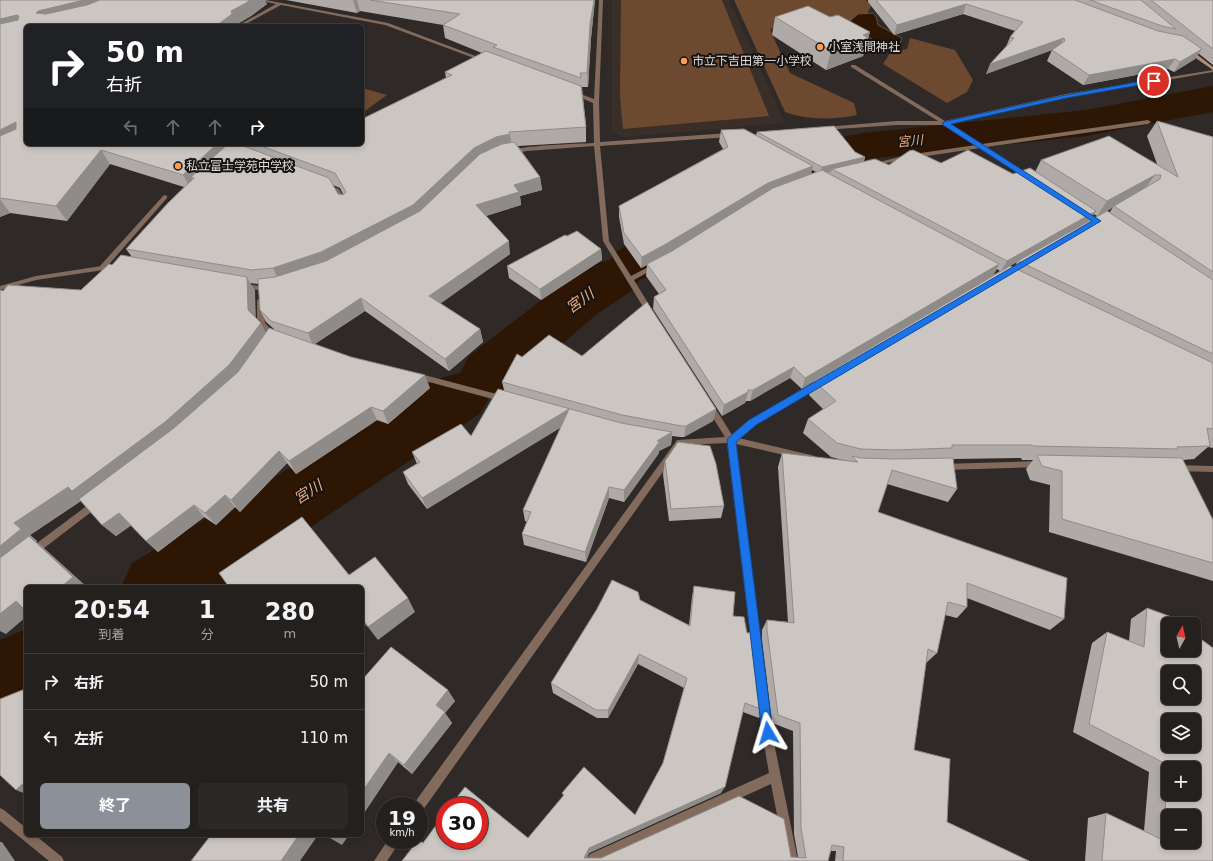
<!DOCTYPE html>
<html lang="ja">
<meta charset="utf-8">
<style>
:root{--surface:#23201d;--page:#2b2826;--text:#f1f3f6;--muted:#a3a3a4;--line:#403e3b;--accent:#8c9099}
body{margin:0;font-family:"DejaVu Sans","Noto Sans JP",sans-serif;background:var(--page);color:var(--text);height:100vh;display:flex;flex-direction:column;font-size:15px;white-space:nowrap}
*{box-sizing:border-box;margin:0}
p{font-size:13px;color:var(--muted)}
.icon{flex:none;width:22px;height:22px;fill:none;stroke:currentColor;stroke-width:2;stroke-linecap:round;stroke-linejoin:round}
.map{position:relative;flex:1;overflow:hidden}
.side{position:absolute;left:24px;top:585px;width:340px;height:252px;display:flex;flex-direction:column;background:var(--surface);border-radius:6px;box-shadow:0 2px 6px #0003,0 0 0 1px var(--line)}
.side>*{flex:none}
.guide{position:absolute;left:24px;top:24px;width:340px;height:122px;border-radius:6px;box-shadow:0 2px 6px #0003,0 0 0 1px var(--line);background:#202124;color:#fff;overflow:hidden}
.needle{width:26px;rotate:8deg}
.controls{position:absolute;left:1161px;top:617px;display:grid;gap:8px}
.controls a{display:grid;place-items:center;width:40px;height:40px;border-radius:6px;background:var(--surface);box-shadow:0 2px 6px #0003,0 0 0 1px var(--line);font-size:20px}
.speed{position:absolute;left:376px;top:797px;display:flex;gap:8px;font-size:20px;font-weight:700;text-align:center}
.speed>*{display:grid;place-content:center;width:52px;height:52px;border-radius:50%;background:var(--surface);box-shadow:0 2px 6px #0003,0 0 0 1px var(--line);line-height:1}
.speed small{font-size:10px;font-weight:400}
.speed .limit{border:6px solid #d22;background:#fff;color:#111}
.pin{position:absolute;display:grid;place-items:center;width:34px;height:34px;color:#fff;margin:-17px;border:2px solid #fff;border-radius:50%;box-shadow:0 1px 4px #0007}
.me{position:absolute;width:44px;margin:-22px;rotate:353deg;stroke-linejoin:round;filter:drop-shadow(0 0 3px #0008)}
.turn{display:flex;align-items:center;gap:14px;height:84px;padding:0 16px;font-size:18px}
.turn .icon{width:52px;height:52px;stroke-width:2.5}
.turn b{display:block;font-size:28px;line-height:34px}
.lanes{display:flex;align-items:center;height:38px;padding:0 16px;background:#0003;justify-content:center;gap:20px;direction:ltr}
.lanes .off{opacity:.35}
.eta{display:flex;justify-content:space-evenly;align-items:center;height:68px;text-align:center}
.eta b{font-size:24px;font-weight:700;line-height:28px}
.primary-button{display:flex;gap:8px;margin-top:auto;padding:8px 16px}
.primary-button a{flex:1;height:46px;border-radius:6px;background:var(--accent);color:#fff;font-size:16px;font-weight:700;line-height:46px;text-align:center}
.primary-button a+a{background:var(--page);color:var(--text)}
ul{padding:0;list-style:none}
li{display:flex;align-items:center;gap:12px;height:56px;padding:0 16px;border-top:1px solid var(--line)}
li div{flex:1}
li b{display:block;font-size:15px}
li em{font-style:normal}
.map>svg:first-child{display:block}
.built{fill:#3a2f28}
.green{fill:#6d492f}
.water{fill:#2e1604;stroke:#635144}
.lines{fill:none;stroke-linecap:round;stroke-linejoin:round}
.river{fill:#2e1604;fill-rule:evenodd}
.lane{fill:#826b5c;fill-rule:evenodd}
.street{fill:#826b5c;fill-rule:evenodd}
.secondary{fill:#b28f77;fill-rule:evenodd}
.wall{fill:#afaaa7;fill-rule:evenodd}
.shaded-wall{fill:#8f8b88}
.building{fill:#ccc6c2;stroke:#8f8b88;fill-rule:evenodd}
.route{fill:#1a73e8;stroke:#114b97}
.poi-dot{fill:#fc9d54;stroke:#161312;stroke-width:1.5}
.labels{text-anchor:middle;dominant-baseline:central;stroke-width:4;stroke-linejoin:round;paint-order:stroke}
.far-poi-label{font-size:12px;fill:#dfdcda;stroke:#161312;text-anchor:start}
.far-water-label{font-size:13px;font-style:italic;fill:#f6ac78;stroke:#161312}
.water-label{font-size:15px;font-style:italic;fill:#f6ac78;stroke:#161312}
</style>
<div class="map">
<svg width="1213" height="861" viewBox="0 0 1213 861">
<rect width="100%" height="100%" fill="#2f2a27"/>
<polygon class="built" points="612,0 729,0 785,123 623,137 612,131"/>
<g class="green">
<polygon points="621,0 722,0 769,116 623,129 620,97"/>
<path d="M734,0H866L871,6L866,16L876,23H779L770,30L790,73L854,103L857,115C833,120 807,120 785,112Z"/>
<polygon points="910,38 955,50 973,80 967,92 947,103 883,64 890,53 907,49"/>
<polygon points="362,88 387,95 362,113"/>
</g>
<path class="water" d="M873,13L876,16L878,25L902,38L899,46C874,46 868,36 850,21L858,14Z"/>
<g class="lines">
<g class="river">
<polygon points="1213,86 1213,112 1086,136 869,159 854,164 789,197 653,276 639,280 633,290 597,314 511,388 489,394 490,396 481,413 221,587 121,587 132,563 437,379 460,373 469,356 557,288 595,264 610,260 615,252 755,177 822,144 847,136 863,133 1086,110"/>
<polygon points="26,629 26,714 0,725 0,640"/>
</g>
<polygon class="lane" points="165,195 167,196 167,198 104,270 100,270 100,266 163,196"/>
<g class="street">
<polygon points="257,0 266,0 388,23 486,60 482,61 385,25 281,5 242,26 237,26 276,4"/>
<path d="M599,0H603L599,102L600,142L730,133L733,135L730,137L600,146L609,241L631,276L654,264H658L659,266L634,280L654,313L650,315H648L603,241L594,146L527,151L510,154L507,152C518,145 577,144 594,143L593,103L570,93L575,92L594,99Z"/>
<polygon points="851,65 855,65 945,121 1066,94 1213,70 1213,72 1066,98 949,124 982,144 1148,120 1151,122 1148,124 986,147 1032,176 1033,177 1030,179 980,148 907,159 872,166 872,164 907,155 976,145 943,125 896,125 823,130 823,128 825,127 896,121 938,121 851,67"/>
<polygon points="325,184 339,189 348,204 347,205 343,205 335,191 323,187 322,186"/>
<polygon points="115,264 117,264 117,268 36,280 0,290 0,286 36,276"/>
<path d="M241,283L259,286L269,285L272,287C265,293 250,289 241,287Z"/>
<polygon points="258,299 262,299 263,301 265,323 277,336 278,338 277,340 271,340 257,324 257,301"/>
<polygon points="417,373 504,396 508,399 504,402 414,378 413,376"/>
<polygon points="819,380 823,383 822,385 756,425 739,438 811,455 814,456 815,458 814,460 811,461 736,444 772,733 798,861 786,861 771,784 601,861 586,861 590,854 769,773 762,733 727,443 682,445 423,810 419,812 419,806 413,806 415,802 677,440 725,437 706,407 705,405 706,403 712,403 732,435 750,421"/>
<polygon points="1040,461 1043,462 1044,464 1043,466 1040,467 943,470 940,469 939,467 940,465 943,464"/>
<polygon points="1177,465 1213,466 1213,472 1177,471 1174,470 1173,468 1174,466"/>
<polygon points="96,499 99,500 100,503 99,506 35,555 32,556 29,555 27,552 29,549"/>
<polygon points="0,808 4,810 26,828 26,835 35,835 62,857 64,861 49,861 0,821"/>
<polygon points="388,840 401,840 387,861 374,861"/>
</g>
<polygon class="secondary" points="1187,50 1191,50 1213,67 1213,70 1187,52"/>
</g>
<g class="wall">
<path d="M0,0L267,4L251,16L26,144H362L446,78L445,72L482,53L445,38L443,25L360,11L357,13L286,0H595L591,38L588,87H582L586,127V142L518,146L540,177L542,190L520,196L521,205L486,216L510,254L440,303L480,329L483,342L449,371L365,311L315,344L430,388L388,424L377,420L296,474L287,463L240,512L235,507L216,525L204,517L158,552L146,541L131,525L116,536L102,525L81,501L30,535L37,541L36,542L44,548L26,587L6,634L81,290L112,265L132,257L126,249L184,187L110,164L67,221L10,213L0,217ZM333,185L340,188L343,194H338ZM250,283L258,284L260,310L266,322L274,329L266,333L255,318V291Z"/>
<polygon points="868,0 1213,0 1213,65 1198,53 1195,59 1174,72 1168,69 1083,85 1047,61 1052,50 986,74 1006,47 1010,37 1015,31 963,14 894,35 868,2"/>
<polygon points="775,17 830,17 870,32 863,56 826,70 772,35"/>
<path d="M1157,121L1213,137V448L1208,447L1194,459L1183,460L1213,520V581L1049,532L1050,485L1030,480L1026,469L1033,460H1022L1021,458L953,459L957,489L948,502L887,484L878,512L1064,619L1050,630L967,598V607L957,618L945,615L937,653L926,663L914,750L947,822L1029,861H835L836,851H831L828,861H402L423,843L528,838L563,796L562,793L635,815L663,763L684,688L638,664L608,718H597L553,693L551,683L640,600L689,625L692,597L694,586L733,616L747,633L764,710L759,718L743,712L721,793L589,853L587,858L798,857L794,834L793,731L772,723L762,640V630L767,620L788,622L778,467L782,453L846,461L831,457L803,433L808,419L823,409L809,395L813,382L802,389L790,378L750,401H746L745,403L722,416L653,309L654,297L659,294L646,276L647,265L641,268L624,244L619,217V206L723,149L719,142L721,130L756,135L757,132L855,152L865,157L864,161L889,165L941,163L1013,174L1035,172L1041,160L1157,164L1147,136ZM812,170L816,172L811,174ZM1113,207L1110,212L1107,211L1112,208ZM1094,214L1097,216L1089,220ZM1017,262L1014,268L1010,266ZM997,269L1000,271L993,275Z"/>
<polygon points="567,236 601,249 602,260 541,300 509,278 507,266"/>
<polygon points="582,356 716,409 713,421 684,437 680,437 672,436 671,445 659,451 659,453 624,502 609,498 586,562 524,545 522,534 527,522 525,521 523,510 561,427 427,509 408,484 403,472 417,464 412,452 471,436 504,390 502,382 522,357"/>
<polygon points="665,461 724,506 721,518 669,521 663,474"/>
<polygon points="1147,608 1213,861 1085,861 1088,818 1106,813 1144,831 1149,772 1073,732 1092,643 1107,632 1129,641 1131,619"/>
<polygon points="362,680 455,701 445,713 452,723 412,774 398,762 362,816"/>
</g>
<g class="shaded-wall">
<polygon points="84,0 129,0 44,26 36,13 38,11"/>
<polygon points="250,0 265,0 267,4 251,16 236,25 237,26 216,26 231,11"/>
<polygon points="353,0 357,0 360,11 357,13"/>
<polygon points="594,0 595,0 591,38 588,87 587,73 590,24"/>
<polygon points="966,4 963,14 894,35 897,25"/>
<polygon points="17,15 26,29 0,35 0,19"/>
<polygon points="870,32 863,56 826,70 831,51 863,35"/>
<polygon points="1064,38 1058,48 986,74 990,64"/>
<polygon points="1202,49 1195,59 1174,72 1180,62"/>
<polygon points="1175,59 1168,69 1083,85 1089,75"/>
<polygon points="16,122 26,136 0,149 0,130"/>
<polygon points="510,134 512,149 417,220 280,283 273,268 474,148 496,137"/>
<polygon points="217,144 225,144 229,153 194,178 191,177 195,185 191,189 183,175"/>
<polygon points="101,150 110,164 67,221 56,206"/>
<polygon points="865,157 863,164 832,169 831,172 820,174 822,167"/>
<polygon points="813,166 810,178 665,256 647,264 647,265 641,268 642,257 768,183"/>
<polygon points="1155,175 1144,190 1114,206 1113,207 1097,216 1107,201"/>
<polygon points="540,177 542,190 520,196 521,205 479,218 476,205 514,185"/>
<polygon points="0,199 10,213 0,217"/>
<polygon points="1096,211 1089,221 1018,261 1017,262 1001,271 1007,261"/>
<polygon points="509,241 510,254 433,309 429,296"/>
<polygon points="601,249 602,260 541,300 540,289"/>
<polygon points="999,264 993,276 814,381 813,382 802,389 805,378"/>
<polygon points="247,277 255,291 256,324 248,310"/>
<polygon points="361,298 365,311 313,345 308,333"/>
<polygon points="261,323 268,337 238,379 82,500 30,535 37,541 36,542 44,548 87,587 61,587 0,570 0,546 14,523"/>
<polygon points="480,329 483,342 449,371 445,359"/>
<polygon points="794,367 790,378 750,401 753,390"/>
<polygon points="425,375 430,388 388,424 383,411"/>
<polygon points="748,392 745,403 722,416 724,405"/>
<polygon points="371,407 377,420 296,474 289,461"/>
<polygon points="569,409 570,422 427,509 422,498"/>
<polygon points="716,409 713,421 684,437 686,426"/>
<polygon points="672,432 671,445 659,451 659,453 624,502 624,490 657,441"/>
<polygon points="279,451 287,463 240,512 231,500"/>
<polygon points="609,487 609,498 586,562 585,552"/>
<polygon points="225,495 235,507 216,525 205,513"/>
<polygon points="194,505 204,517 158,552 146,541"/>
<polygon points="119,513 132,525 116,536 102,525"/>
<polygon points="408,598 415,612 378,640 368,627"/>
<polygon points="16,601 26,607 26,617 6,634 0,631 0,614"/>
<polygon points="362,618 366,625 362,628"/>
<polygon points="639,654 638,664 608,718 608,710"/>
<polygon points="448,690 455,701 445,713 452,723 412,774 404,765 436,705"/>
<polygon points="389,753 398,762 362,816 362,792"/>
<polygon points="26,781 26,794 16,790"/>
<polygon points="725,787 721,793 589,853 586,861 584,858 589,848"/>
<polygon points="299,835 318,835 300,861 281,861"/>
<polygon points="332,835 349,835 342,845 330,838"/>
<polygon points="0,842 2,842 15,861 0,861"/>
</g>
<g class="building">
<polygon points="0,0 84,0 38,11 36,13 46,14 87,5 100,0 250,0 246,3 231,11 232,14 216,26 26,26 26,144 217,144 183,175 101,150 56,206 0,198 0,136 16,129 16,122 0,130 0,24 18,20 19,16 17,15 0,19"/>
<polygon points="370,0 594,0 590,24 587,73 580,73 581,78 493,47 497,45 443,25 460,14"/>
<polygon points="876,0 1075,0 1158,31 1183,36 1202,49 1180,62 1175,59 1089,75 1052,50 1065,41 1064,38 990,64 1014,38 1010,37 1023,22 966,4 897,25"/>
<polygon points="1090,0 1141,0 1176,29 1162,26"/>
<polygon points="1151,0 1213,0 1213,49"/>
<polygon points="808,6 830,17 838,15 870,32 863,35 868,38 831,51 775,17"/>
<polygon points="486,51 581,86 586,127 509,132 510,134 496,137 474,148 413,205 321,252 273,268 252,270 126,249 168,203 194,178 191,177 228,144 238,144 329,178 338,194 343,195 346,192 335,173 256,144 362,144 362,119 452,75 445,72"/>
<polygon points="1157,121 1213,137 1213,272 1114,206 1160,179 1161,175 1155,175 1107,201 1041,160 1109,136 1178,177"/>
<polygon points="834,126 855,152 865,157 822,167 757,132"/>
<polygon points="744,129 813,166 768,183 666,244 642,257 624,233 619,206 728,147 721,130"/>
<polygon points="514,142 540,177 514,185 519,192 476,205 509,241 429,296 480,329 445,359 361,298 308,333 271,321 260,310 258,279 275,277 326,261 420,211 480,154 502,144"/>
<polygon points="913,150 941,163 968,150 1013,174 1030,168 1096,211 1007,261 832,169 875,159 889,165 909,151"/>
<polygon points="822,170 999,264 805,378 794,367 753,390 748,390 748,392 724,405 654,297 666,290 647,264 672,251 773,188"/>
<polygon points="1107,211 1213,280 1213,354 1018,261"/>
<polygon points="577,231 601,249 540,289 507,266 565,235 567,236"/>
<polygon points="121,255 247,277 248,310 261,323 229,365 165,422 72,491 68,487 14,523 21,529 0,546 0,290 3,291 8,285 81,290 109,264 112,265"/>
<polygon points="1010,266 1213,363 1213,429 1207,428 1210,446 1177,447 1178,449 1033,446 1032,445 952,445 952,448 895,450 861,449 837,443 808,419 836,401 814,381"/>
<polygon points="647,302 716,409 686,426 682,426 622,415 502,382 517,354 522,357 549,335 582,356"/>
<polygon points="269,328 351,357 425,375 383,411 371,407 289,461 279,451 231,500 225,495 205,513 194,505 146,541 119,513 102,525 79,499 174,428 238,372"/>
<polygon points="498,389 621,423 672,432 657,441 660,441 624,490 609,487 585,552 522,534 531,512 523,510 569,409 422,498 403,472 420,462 412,452 461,424 471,436"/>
<polygon points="678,442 710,446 716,464 724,506 671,509 665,461"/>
<polygon points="782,453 858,462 852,456 861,458 894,459 953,458 957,489 892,470 878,512 1067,578 1064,619 967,583 967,607 948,602 937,653 928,649 914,750 950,759 947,822 1029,861 843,861 844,847 832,845 828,861 402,861 418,840 419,840 423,843 445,813 445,840 479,840 479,806 450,806 465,787 528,838 564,795 562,793 584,767 635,815 663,763 687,678 639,654 608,710 596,710 551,683 597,609 612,580 638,592 640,600 690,626 694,586 735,592 733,616 744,617 747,633 754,632 764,710 745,703 725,787 589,848 584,858 601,858 739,796 784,819 791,857 806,858 801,828 800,723 778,715 767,630 767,620 794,623"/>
<polygon points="1037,455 1182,458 1213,520 1213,563 1062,519 1062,471 1042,466"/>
<polygon points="302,517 349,575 375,557 408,598 368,627 362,618 362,587 229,587 219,573"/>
<polygon points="29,536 73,577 61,587 26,587 26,611 16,601 0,614 0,558"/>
<path d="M1147,608L1169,616L1180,624H1168V650H1194V634L1213,648V861H1102L1106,813L1163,840L1168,770V794H1194V768H1168V765L1089,724L1107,632L1144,647ZM1168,672H1194V698H1168ZM1168,720H1194V746H1168ZM1168,816H1194V842H1168Z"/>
<polygon points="391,647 448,690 436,705 445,712 404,765 389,753 362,792 362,680"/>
<polygon points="25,689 26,689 26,781 16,790 0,775 0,699"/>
<polygon points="211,835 299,835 281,861 191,861"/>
<polygon points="325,835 332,835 330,838"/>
</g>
<polygon class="route" points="1154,79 1157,81 1156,82 1066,98 951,124 1101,221 756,425 736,442 773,733 772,737 768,739 763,737 762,733 727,440 728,438 749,420 1092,221 943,125 943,122 1066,95"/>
<g class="poi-dot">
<circle cx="820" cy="47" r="4"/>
<circle cx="684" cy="61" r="4"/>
<circle cx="178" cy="166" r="4"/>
</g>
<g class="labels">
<g class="far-poi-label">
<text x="828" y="47">小室浅間神社</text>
<text x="692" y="61">市立下吉田第一小学校</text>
<text x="186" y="166">私立富士学苑中学校</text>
</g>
<g class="far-water-label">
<text transform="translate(910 141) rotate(-6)">宮川</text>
</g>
<g class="water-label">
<text transform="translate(580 301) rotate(-36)">宮川</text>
<text transform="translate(308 492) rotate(-32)">宮川</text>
</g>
</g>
</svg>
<div class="controls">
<a><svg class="needle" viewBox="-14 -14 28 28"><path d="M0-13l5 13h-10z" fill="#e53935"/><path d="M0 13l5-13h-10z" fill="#a3a3a4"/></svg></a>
<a><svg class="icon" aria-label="search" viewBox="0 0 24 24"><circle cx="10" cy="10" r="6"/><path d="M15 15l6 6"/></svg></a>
<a><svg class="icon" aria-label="layers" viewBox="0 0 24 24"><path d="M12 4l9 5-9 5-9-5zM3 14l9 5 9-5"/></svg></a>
<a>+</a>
<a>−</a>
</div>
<div class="speed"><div>19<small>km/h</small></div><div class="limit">30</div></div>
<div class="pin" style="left:1154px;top:81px;background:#d93025"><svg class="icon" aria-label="arrive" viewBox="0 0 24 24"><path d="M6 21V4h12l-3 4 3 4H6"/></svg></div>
<svg class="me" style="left:768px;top:733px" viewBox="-20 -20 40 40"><path d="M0-17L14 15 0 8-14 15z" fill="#1a73e8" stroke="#fff" stroke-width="4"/></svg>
<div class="guide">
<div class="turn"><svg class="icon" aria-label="right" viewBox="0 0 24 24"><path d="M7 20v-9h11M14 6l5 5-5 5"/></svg><div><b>50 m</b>右折</div></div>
<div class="lanes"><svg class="icon off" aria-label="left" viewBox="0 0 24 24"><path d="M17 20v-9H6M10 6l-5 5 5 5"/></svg><svg class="icon off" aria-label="ahead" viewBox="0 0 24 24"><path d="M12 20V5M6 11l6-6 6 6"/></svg><svg class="icon off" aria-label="ahead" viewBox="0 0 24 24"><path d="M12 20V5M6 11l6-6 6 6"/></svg><svg class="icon" aria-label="right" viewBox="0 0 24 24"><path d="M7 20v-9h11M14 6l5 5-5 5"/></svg></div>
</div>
<section class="side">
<div class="eta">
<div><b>20:54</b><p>到着</p></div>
<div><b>1</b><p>分</p></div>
<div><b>280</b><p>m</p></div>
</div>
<ul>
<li><svg class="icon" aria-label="right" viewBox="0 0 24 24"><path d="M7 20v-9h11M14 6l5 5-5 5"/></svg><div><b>右折</b></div><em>50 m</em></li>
<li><svg class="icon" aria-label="left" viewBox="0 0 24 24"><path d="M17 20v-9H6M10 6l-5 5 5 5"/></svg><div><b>左折</b></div><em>110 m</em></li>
</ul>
<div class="primary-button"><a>終了</a><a>共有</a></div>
</section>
</div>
